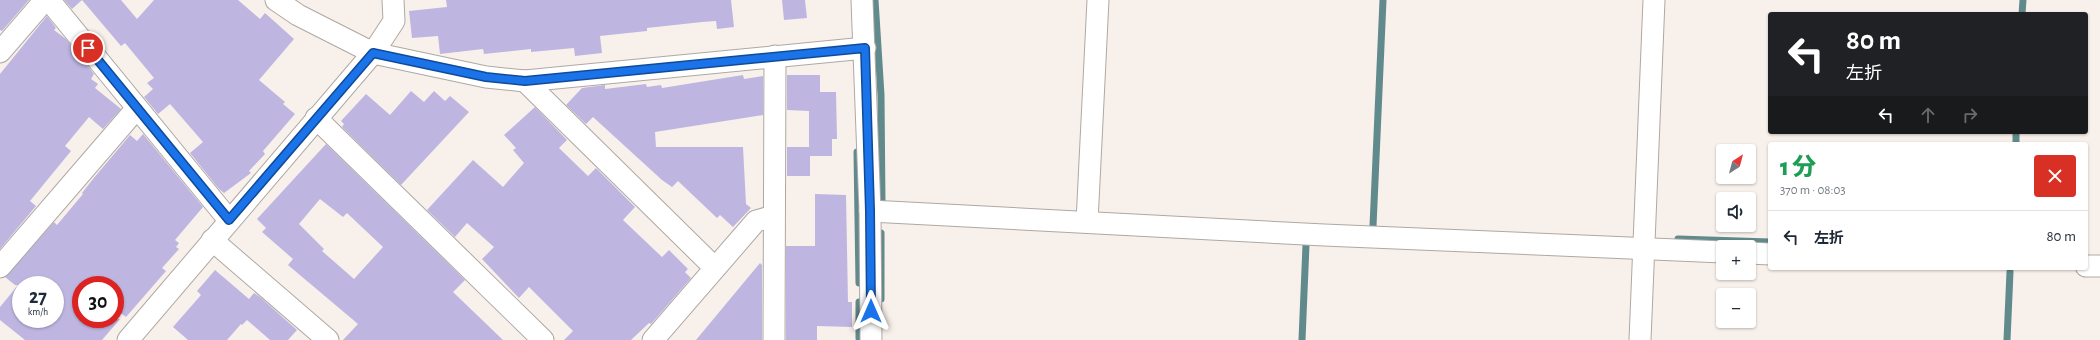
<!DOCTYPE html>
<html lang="ja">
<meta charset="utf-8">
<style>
:root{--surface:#fff;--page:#f2f2f3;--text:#1f2937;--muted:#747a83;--line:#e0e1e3}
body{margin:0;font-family:"Alegreya Sans","Noto Sans JP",sans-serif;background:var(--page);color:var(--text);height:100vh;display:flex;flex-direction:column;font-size:15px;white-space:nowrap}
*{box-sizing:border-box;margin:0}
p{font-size:13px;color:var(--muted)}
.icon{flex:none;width:22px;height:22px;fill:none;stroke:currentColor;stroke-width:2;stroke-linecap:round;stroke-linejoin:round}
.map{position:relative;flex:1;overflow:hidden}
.panel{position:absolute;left:1768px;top:142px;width:320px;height:128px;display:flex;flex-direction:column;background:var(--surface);border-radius:4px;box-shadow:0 1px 3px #0004}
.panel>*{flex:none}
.banner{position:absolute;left:1768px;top:12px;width:320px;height:122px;border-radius:4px;box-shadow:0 1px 3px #0004;background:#202124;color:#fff;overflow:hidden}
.needle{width:26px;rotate:36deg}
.controls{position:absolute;left:1716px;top:144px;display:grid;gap:8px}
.controls a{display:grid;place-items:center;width:40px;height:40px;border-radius:4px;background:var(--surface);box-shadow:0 1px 3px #0004;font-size:20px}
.speed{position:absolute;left:12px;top:276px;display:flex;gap:8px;font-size:20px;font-weight:700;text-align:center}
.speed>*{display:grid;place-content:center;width:52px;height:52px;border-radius:50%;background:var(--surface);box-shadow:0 1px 3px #0004;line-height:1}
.speed small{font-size:10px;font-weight:400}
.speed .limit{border:6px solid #d22;background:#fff;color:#111}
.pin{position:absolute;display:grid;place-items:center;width:34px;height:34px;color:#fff;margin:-17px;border:2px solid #fff;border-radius:50%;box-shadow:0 1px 4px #0007}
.me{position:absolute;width:44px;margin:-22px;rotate:0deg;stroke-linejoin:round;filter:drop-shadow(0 0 3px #0008)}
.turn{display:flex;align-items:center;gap:14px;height:84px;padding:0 12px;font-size:18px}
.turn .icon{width:52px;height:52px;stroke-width:2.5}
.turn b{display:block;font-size:28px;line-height:34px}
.lanes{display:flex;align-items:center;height:38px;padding:0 12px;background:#0003;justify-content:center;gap:20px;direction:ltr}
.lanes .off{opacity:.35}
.round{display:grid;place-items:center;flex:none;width:42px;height:42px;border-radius:4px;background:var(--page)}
.overview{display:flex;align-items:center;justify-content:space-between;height:68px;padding:0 12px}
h1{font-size:24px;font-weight:800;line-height:30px;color:#1e9e55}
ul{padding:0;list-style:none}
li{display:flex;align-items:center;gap:12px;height:52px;padding:0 12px;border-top:1px solid var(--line)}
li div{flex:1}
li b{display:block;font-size:15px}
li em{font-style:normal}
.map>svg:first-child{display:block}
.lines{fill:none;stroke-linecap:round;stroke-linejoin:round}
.stream{stroke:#608a8b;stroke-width:7}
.building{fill:#beb6e1;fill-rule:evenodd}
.minor-casing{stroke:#afa8a3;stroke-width:23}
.minor{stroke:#fff;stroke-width:21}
.route-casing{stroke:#114b97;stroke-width:10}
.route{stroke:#1a73e8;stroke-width:7}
</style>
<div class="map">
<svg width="2100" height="340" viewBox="0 0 2100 340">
<rect width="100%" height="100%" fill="#f8f0eb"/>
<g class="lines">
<g class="stream">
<polyline points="875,0 881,95 882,205"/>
<polyline points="2022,14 2023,0"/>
<polyline points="2016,144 2016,132"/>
<polyline points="857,152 859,283"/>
<polyline points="1373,226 1383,0"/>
<polyline points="1678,239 1770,242"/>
<polyline points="881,299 881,233"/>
<polyline points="859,302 859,338"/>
<polyline points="1302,340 1306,245"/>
<polyline points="2007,340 2010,272"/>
</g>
</g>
<g class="building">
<polygon points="0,0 29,0 2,31 0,30"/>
<polygon points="64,0 82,0 72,9"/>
<polygon points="82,0 121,0 137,19 154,0 238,0 260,19 265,13 294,39 259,80 285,102 283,104 295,114 263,151 265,154 249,171 251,173 224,193 219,189 190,153 203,142 170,104 158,114 144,97 153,89 147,83 154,78 125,43 121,46"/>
<polygon points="446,0 731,0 734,27 717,29 716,21 702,22 647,28 647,31 600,36 602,53 575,56 574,48 531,52 531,49 484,54 483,49 440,54 438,36 412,38 409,11 447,7"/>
<polygon points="782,0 805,0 807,18 784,20"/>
<polygon points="47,16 56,28 54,30 66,39 94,74 91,79 98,84 95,88 121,109 103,129 89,117 65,146 71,151 30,201 36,206 0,249 0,74"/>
<polygon points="743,75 744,79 763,76 763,115 655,132 656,147 743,147 746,204 751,208 733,227 720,215 717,218 678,181 672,187 662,180 593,117 586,124 566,105 582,88 605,85 605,89 646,84 647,87 661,85 662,88"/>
<polygon points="787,75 820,75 820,92 836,92 837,139 832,139 832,156 810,156 810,176 787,176 787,147 809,147 809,111 787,110"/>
<polygon points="411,91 424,102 434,91 445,101 450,96 469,112 401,185 342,127 344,124 341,121 366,94 390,115"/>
<polygon points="535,107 567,140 559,148 588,176 596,168 635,207 623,220 662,257 669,250 688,269 685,272 691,278 651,324 649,323 631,340 564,340 573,331 529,287 519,298 482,259 494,247 467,223 455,237 427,210 473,160 503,187 524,163 513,150 516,148 504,135"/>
<path d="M143,134L203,207L175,240L179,243L176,247L179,249L162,268L166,271L126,317L115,309V285H81V319H120L102,340H25L0,320V307L18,285H15L5,277L54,222L57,225L83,194L82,193L93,179L130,135L137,141ZM21,285H55V319H21Z"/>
<path d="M326,144L465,280L453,292L503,340H343L358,324L288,265L293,259L262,232L266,228L257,219ZM320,199L343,217L347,213L383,247L354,279L322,251L324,249L299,224Z"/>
<polygon points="815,194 846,195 848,302 852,302 852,327 817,326 817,340 786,340 786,246 815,246"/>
<polygon points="760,263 762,265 762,340 696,340"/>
<polygon points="215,270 249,299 254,293 260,297 297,330 288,340 270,340 247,320 242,325 241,324 227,340 188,340 173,327 201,295 197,291"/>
</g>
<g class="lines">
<g class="minor-casing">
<g id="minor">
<polyline points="49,0 229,220"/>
<polyline points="276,0 298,15 373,53 486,77 525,81 865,48"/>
<polyline points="862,0 870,211 871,340"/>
<polyline points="0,52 45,0"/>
<polyline points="525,81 715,268"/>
<polyline points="316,118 543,340"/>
<polyline points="870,211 1324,235 1723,252"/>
<polyline points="1087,222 1098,0"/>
<polyline points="212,240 328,340"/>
<polyline points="1749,253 1770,254"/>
<polyline points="2086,266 2100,266"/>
<polyline points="0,267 137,108"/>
<polyline points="128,340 373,53 394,21 393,0"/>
<polyline points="653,340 756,221 774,216"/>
<polyline points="774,340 775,56"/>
<polyline points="1640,340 1654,0"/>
</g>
</g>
<use href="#minor" class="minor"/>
</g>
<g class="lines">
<g class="route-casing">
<polyline id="route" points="88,48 229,220 373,53 486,77 525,81 865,48 870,211 871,311"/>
</g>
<use href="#route" class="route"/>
</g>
</svg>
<div class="controls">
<a><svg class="needle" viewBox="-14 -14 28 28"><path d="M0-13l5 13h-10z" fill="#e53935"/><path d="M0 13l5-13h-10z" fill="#747a83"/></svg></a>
<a><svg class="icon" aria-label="sound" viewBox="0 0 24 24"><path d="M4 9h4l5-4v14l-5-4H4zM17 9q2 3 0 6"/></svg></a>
<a>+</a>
<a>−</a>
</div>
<div class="speed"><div>27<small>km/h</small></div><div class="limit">30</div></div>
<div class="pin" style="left:88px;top:48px;background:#d93025"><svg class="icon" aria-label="arrive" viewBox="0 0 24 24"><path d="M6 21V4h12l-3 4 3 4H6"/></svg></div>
<svg class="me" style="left:871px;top:311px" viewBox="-20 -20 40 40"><path d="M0-17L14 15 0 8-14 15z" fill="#1a73e8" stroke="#fff" stroke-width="4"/></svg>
<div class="banner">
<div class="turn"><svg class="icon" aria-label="left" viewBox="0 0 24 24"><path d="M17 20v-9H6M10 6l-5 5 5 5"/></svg><div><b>80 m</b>左折</div></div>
<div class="lanes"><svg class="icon" aria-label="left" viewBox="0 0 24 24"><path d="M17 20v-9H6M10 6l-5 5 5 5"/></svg><svg class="icon off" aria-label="ahead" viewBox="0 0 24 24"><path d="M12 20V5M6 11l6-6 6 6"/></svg><svg class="icon off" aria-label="right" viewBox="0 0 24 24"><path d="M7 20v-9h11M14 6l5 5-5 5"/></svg></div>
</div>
<section class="panel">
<div class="overview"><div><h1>1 分</h1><p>370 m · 08:03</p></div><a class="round" style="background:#d93025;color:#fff"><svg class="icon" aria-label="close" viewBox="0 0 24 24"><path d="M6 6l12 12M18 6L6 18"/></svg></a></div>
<ul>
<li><svg class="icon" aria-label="left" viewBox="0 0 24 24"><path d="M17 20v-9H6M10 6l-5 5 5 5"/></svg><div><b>左折</b></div><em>80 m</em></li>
</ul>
</section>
</div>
